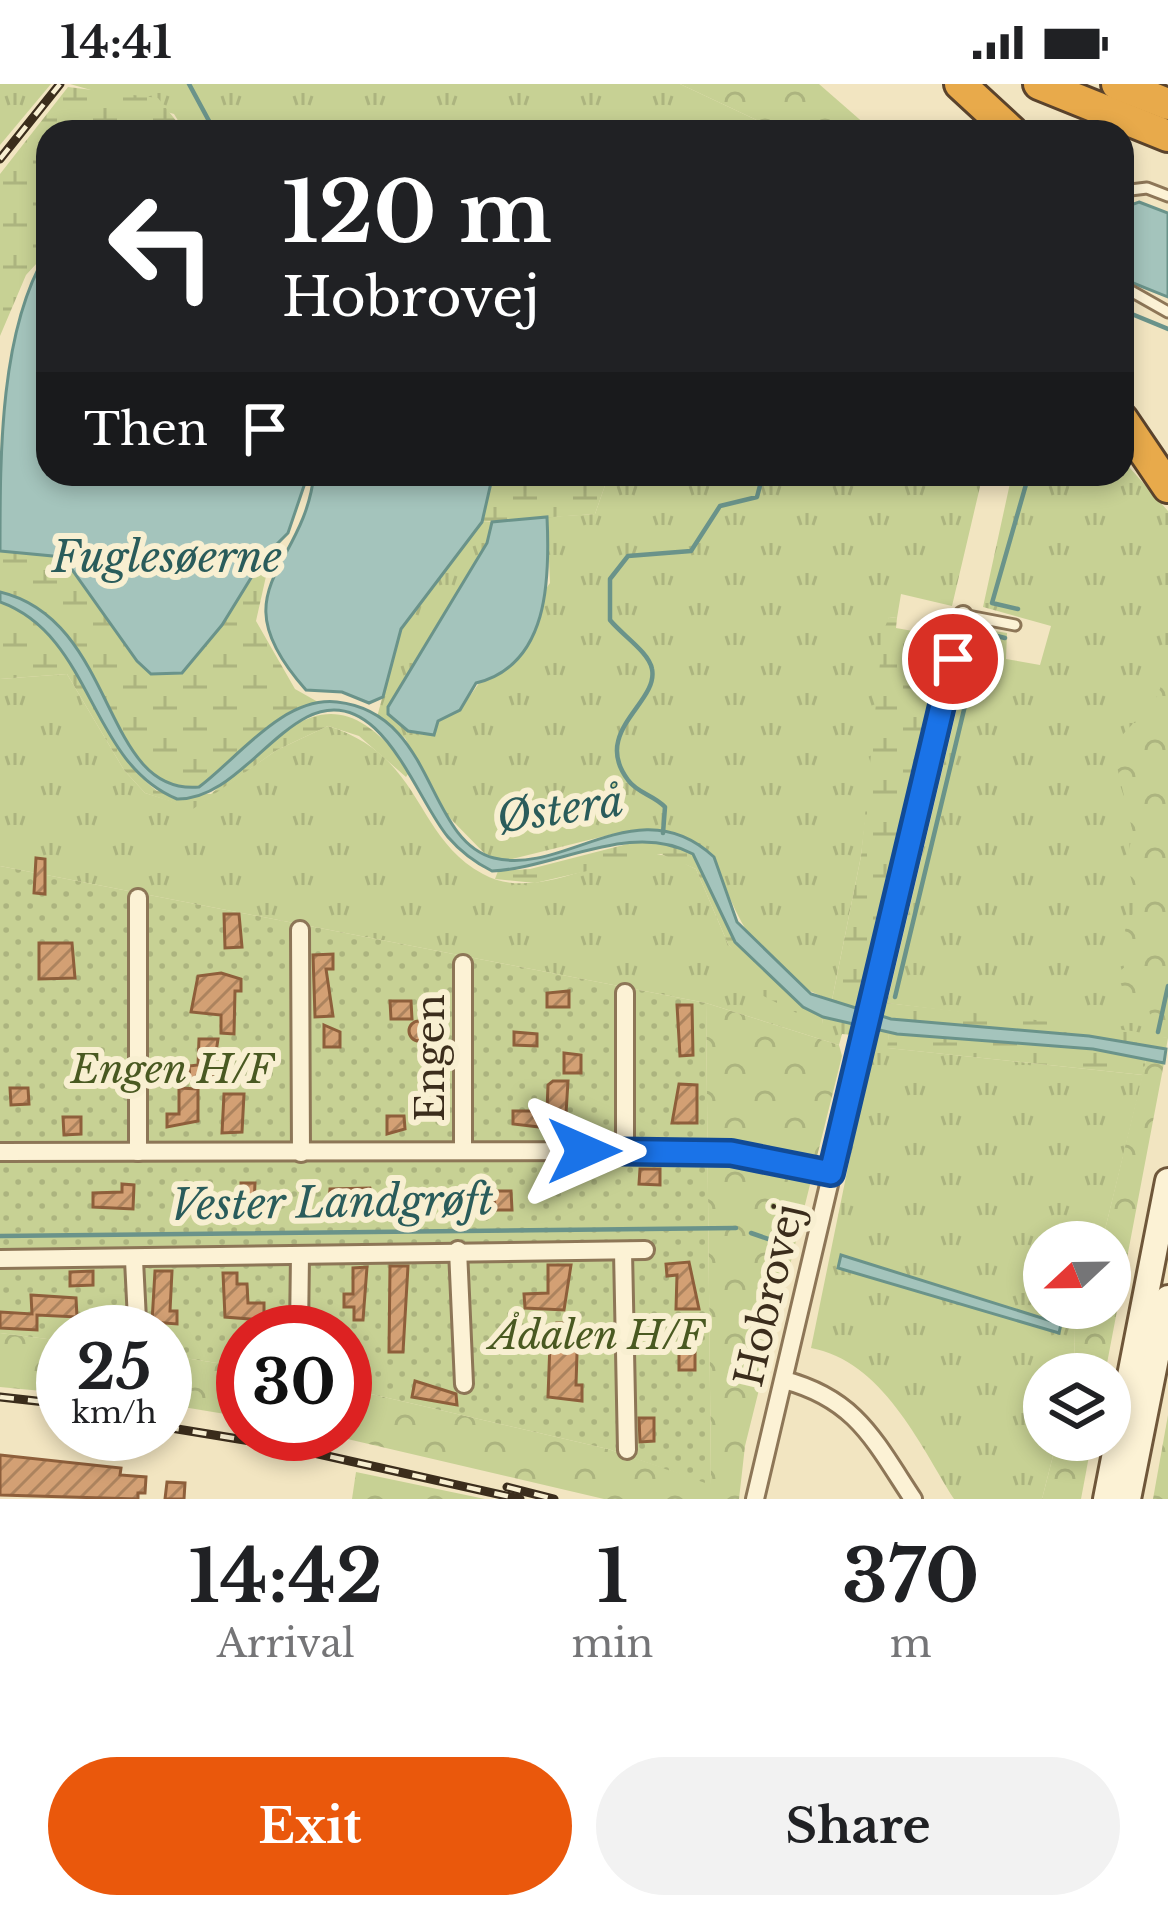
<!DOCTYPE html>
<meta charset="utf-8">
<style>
:root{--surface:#fff;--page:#f2f2f2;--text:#202124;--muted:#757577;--accent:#ea580c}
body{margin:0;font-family:"Libre Baskerville",serif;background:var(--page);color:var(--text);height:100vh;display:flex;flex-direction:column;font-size:45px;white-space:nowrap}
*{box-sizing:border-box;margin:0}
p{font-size:39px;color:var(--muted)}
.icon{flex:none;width:66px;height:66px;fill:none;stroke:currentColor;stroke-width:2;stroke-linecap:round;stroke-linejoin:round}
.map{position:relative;height:1415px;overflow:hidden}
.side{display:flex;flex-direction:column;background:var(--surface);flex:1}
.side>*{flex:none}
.guide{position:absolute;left:36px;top:36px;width:1098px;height:366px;border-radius:36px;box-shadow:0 6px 18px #0003;background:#202124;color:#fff;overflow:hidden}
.needle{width:78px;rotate:248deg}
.controls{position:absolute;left:1023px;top:1137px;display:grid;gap:24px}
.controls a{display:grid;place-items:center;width:108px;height:108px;border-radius:50%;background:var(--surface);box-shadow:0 6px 18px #0003;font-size:60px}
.speed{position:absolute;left:36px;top:1221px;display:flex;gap:24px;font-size:60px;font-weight:700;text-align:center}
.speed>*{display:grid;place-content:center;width:156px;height:156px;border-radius:50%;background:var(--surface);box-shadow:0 6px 18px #0003;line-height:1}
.speed small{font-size:30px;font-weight:400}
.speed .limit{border:18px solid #d22;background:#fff;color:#111}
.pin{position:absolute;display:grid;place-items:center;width:102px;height:102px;color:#fff;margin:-51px;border:6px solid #fff;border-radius:50%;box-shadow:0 3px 12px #0007}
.me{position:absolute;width:132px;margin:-66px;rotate:90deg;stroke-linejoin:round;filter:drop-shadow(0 0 9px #0008)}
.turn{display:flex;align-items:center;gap:42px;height:252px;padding:0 48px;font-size:54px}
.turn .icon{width:156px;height:156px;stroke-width:2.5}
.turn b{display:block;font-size:84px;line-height:102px}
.then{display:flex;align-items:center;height:114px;padding:0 48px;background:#0003;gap:24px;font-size:45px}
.eta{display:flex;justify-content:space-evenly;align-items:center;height:204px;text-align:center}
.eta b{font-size:72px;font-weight:700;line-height:84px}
.button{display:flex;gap:24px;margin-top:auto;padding:24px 48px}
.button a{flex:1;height:138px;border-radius:72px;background:var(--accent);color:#fff;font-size:48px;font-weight:700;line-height:138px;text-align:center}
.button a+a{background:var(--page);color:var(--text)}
.status{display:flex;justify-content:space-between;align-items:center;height:84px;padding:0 60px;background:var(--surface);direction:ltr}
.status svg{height:33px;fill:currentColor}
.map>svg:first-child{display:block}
.grass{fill:url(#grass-tufts)}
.forest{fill:url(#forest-crowns)}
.wetland{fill:url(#wetland-marsh)}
.garden{fill:url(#garden-dots)}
.water{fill:#a4c4bc;stroke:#6a938a;stroke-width:3}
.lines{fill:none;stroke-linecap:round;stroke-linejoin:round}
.stream{stroke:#6a938a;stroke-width:4.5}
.building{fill:url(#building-hatch);stroke:#8e5f3b;stroke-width:3}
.service-casing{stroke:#8d7657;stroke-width:15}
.minor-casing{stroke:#8d7657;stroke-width:22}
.secondary-casing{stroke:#6f573a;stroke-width:30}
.motorway-casing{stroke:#5a432c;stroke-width:36}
.service{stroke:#fcf2d5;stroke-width:9}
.minor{stroke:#fcf2d5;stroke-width:16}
.secondary{stroke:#fcf2d5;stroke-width:24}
.motorway{stroke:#e8aa4b;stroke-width:30}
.rail-casing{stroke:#3b2d1c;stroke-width:9}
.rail{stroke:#f8efd1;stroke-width:4.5;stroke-dasharray:14;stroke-linecap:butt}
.route-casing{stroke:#114b97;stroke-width:30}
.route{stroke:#1a73e8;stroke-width:21}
.labels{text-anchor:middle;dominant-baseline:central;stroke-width:12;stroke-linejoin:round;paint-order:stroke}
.street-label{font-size:39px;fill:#3b2d1c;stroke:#f8efd1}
.park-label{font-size:39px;font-style:italic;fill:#495921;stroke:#f8efd1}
.water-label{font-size:42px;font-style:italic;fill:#2a5c5b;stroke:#f8efd1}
</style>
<div class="status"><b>14:41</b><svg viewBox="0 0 49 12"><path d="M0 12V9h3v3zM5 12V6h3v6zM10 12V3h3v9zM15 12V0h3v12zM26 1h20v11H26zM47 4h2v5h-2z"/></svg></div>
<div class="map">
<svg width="1168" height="1415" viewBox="0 0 1168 1415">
<defs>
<pattern id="grass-tufts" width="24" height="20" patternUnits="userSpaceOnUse" patternTransform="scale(3)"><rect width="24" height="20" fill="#c7d194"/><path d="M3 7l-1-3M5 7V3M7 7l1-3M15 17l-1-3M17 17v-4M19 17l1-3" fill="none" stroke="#acb47f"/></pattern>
<pattern id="forest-crowns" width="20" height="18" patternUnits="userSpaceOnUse" patternTransform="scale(3)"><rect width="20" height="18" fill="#c7d194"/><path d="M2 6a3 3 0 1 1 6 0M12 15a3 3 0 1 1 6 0" fill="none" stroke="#acb47f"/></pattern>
<pattern id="wetland-marsh" width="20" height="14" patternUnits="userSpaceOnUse" patternTransform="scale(3)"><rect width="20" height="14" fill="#c7d194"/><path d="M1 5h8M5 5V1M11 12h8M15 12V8" fill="none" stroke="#acb47f"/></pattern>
<pattern id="garden-dots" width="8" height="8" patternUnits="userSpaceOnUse" patternTransform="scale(3)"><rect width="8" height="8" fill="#c7d194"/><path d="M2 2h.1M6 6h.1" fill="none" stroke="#acb47f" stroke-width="1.8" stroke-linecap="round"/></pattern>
<pattern id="building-hatch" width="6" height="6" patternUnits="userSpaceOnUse" patternTransform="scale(3)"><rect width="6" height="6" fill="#d3a074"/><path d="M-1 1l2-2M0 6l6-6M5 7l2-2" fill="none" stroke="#ac835e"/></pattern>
</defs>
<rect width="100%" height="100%" fill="#f2e5c1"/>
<g class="grass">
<polygon points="0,0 51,0 0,61"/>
<polygon points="70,0 680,0 782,48 185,48 174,30"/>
<polygon points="1122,375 1168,427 1168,954 887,919 976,544 1007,549 1006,575 1040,581 1051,542 983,523 1012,390 1122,390"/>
<path d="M609,390H983L952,522L901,510L897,534L889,533L861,772L832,916C762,893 737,838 714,773L670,747H654L617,749L508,776L488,773L443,727L405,654L377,633L401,545L482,438H492L487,459L388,623L438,637L460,626L550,499L547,433L595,430Z"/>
<path d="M67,590L124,686L145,709L193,724L277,666L328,642C424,672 413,752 483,790C538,821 614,764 662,771C673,772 686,781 696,785L728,860L822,940L823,933L856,941L853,951L842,950L839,961L706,919L0,782V595Z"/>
<path d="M876,946L889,949L888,964L1143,991L1102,1158H1044V1224H1086L1081,1244H1075L1074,1290H1044V1356H1057L1042,1415H954C919,1359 882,1277 811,1264Z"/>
</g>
<g class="forest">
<polygon points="680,0 819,0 874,48 782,48"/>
<polygon points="1168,584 1168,954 1154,951 1148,920 1129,920 1117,890 1131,877 1125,846 1138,819 1126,777 1133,749 1112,662 1156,615"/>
<polygon points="706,919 839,961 842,972 745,1362 739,1415 604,1415 326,1350 345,1350 345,1304 608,1365 711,1400"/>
<polygon points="1146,976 1164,979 1105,1290 1074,1290 1075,1243 1082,1244 1086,1224 1110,1224 1110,1158 1102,1158"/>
<polygon points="0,1249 63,1257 63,1309 0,1303"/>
<polygon points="165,1271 243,1283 243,1333 165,1320"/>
<polygon points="1168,1331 1168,1415 1153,1415"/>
<polygon points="1057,1356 1092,1356 1081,1415 1042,1415"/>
<polygon points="356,1388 485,1415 352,1415"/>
</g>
<g class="wetland">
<polygon points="68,3 158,14 185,48 48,48 48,167 26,191 0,252 0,90"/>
<polygon points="493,390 507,391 609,390 595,430 482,438"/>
<path d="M0,467L63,473L137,577L182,589L271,470L256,537L295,605L318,618L267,644L199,703C101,712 118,536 0,508Z"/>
<path d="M0,518C87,549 90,656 157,707L211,710C286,646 332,579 410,687L406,693L359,652L328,642L277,666L193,725L145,709L124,686L67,590L0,595Z"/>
<polygon points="927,531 948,537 860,926 832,916 861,772 883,548 889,533 897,534 896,544 924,549"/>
<polygon points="639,757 664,758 693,770 735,858 803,923 823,933 822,942 752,906 754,885 728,860 696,785 661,770 535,799 495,795 498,787 530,785"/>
<polygon points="887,919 1132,947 1168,954 1166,965 1089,952 891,935 880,932"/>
<polygon points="889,949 1093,965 1146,976 1143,991 887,964"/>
</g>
<polygon class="garden" points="0,782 706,919 711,1401 608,1365 345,1304 345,1248 243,1248 243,1283 165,1271 165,1248 63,1248 63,1257 0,1249"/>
<g class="water">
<polygon points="1139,118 1168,129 1168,213 1133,199 1122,172 1122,124"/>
<path d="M48,167V390H308L288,449L264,473L222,541L182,589L151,590L137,577L63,473L0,467C0,368 0,244 48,167Z"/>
<path d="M314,390H493L482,438L401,545L383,613L369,619L342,608L306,606C216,505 304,486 314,390Z"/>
<path d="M547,433C550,495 549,581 476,599L460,626L438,637L434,651L408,647L388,630V623L487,459L492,438Z"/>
<path d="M0,508C118,536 101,712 199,703C237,675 283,612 337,618C436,629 425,756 494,774C565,792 639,703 714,773L737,838L811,910L891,935L1089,952L1166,965L1164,979L1093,965L897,950L823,933L803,923L735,858L693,770C631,736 557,784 492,787C476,779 460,767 448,753C415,714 380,596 307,633C263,656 227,716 177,715C88,678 94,552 0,518Z"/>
<polygon points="841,1171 1061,1240 1059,1249 838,1184"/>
</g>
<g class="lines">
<g class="stream">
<polyline points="189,0 215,48"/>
<polyline points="1122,226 1168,245"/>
<polyline points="1018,525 992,519 1029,390"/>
<path d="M663,749L665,723C654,711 637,709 628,696C591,647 659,619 652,585C649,568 622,551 610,536V495L628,472L691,467L720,422L757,413L763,390"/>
<polyline points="895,913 981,555 989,550 1005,554"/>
<polyline points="1158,948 1168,902"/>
<polyline points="751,1149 777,1158"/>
<polyline points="0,1152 736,1144"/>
</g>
</g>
<g class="building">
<polygon points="36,774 45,775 45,810 34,809"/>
<polygon points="224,830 239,830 242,863 225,864"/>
<polygon points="39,859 72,859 75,894 39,895"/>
<polygon points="333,870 333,885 326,885 333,932 315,933 313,871"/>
<polygon points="221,889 241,895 241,907 235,907 234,950 221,949 221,931 191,928 198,892"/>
<polygon points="569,907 569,923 547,923 547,909"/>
<polygon points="390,917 411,917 412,935 391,935"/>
<polygon points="677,921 692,921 693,971 680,972"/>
<circle cx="419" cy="947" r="10"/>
<polygon points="324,941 340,948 340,963 324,963"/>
<polygon points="514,948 537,950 537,962 514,961"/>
<polygon points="199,955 218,955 212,995 190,996 189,982 198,981"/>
<polygon points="564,969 581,971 581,989 564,989"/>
<polygon points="553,997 568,997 565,1046 513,1040 513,1027 547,1027 548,1001"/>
<polygon points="679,1000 697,1001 697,1039 672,1039"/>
<polygon points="10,1004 28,1004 29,1020 11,1021"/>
<polygon points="179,1004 198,1005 198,1037 167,1043 167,1030 179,1030"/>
<polygon points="224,1010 244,1010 242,1048 222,1049"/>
<polygon points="387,1032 404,1032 405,1045 387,1050"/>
<polygon points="63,1033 81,1033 81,1050 64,1051"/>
<polygon points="640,1085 660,1085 660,1101 639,1100"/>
<polygon points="241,1099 255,1099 254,1121 241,1122"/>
<polygon points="122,1100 134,1101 133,1125 93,1123 93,1109 122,1108"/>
<polygon points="370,1104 378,1127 365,1128 365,1114 340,1116 340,1126 328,1126 330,1105"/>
<polygon points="494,1107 511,1107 512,1126 495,1126"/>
<rect x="201" y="1115" width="30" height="12"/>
<polygon points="689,1178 699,1225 676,1225 677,1191 667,1192 666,1180"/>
<polygon points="548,1181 571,1181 564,1226 525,1224 524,1210 548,1209"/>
<polygon points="390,1182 408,1182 403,1268 389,1268"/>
<polygon points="367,1183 363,1236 354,1236 354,1223 344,1223 344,1210 353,1210 353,1184"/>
<polygon points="93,1187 93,1201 70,1202 70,1188"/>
<polygon points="155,1187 172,1187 170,1227 177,1227 177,1240 152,1238"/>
<polygon points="223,1189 237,1189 237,1200 247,1200 248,1219 264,1219 264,1236 225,1233"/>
<polygon points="31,1211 76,1214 77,1233 37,1231 37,1246 0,1244 0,1228 32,1230"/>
<polygon points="557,1239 578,1239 576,1301 582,1301 582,1317 548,1313 550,1259 559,1259"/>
<polygon points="529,1246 529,1265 502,1266 503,1247"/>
<rect x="679" y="1269" width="16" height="17"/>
<polygon points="415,1297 456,1310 457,1321 412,1313"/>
<polygon points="639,1334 654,1334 654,1357 640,1358"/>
<polygon points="0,1371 121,1384 120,1391 146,1393 145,1409 138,1409 138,1415 0,1411"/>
<polygon points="167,1398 185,1399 184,1415 165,1415"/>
</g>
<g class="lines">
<g class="service-casing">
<g id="service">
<polyline points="1122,107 1147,104 1168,112"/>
<polyline points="1122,202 1168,228"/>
<polyline points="963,531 1015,541"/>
</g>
</g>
<g class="minor-casing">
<g id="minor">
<polyline points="138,814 138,1068"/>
<polyline points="300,846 301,1069"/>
<polyline points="463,880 463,1067"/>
<polyline points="625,1067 731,1069 831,1089"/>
<polyline points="0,1068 625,1067 625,909"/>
<polyline points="458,1166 464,1300"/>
<polyline points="623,1167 627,1366"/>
<polyline points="0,1175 645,1166"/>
<polyline points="134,1176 137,1236"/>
<polyline points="299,1248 300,1171"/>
<path d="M784,1296C856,1315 874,1356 913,1415"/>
<polyline points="755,1415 963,531"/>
</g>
</g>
<g class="secondary-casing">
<g id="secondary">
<polyline points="1106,1415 1168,1097"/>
<polyline points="1128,1415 1168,1214"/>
</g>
</g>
<g class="motorway-casing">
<g id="motorway">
<polyline points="960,0 1012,48"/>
<polyline points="1039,0 1168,52"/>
<polyline points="1117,0 1168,20"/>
<polyline points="1122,335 1168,403"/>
</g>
</g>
<use href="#service" class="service"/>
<use href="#minor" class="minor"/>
<use href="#secondary" class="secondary"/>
<use href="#motorway" class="motorway"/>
<g class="rail-casing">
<g id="rail">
<polyline points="0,75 60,0"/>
<polyline points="0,1313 63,1320"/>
<polyline points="165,1343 287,1363 520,1415"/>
<polyline points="507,1403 554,1415"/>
</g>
</g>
<use href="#rail" class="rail"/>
</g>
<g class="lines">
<g class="route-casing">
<polyline id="route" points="584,1067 731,1069 831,1089 953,575"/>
</g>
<use href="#route" class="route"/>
</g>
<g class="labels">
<g class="street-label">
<text transform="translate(430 974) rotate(-90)">Engen</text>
<text transform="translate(769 1211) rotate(-77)">Hobrovej</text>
</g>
<g class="park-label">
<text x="172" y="985">Engen H/F</text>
<text x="597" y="1251">Ådalen H/F</text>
</g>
<g class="water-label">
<text x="167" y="473">Fuglesøerne</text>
<text transform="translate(560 725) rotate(-8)">Østerå</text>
<text transform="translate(332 1118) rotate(-1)">Vester Landgrøft</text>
</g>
</g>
</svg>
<div class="controls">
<a><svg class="needle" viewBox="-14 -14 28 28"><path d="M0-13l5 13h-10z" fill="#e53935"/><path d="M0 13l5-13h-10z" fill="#757577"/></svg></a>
<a><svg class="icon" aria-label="layers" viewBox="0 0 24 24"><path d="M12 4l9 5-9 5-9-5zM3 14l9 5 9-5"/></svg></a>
</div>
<div class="speed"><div>25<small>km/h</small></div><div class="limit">30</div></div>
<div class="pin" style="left:953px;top:575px;background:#d93025"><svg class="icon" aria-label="arrive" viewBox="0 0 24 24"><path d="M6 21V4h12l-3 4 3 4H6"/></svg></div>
<svg class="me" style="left:584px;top:1067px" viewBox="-20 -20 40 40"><path d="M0-17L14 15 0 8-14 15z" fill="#1a73e8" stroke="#fff" stroke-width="4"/></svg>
<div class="guide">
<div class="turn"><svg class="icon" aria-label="left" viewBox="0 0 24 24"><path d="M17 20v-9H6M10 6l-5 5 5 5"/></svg><div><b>120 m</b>Hobrovej</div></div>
<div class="then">Then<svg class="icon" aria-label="arrive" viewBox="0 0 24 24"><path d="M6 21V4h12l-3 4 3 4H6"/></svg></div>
</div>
</div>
<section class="side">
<div class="eta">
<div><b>14:42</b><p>Arrival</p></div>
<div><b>1</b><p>min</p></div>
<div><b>370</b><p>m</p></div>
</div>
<div class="button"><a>Exit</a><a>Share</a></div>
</section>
